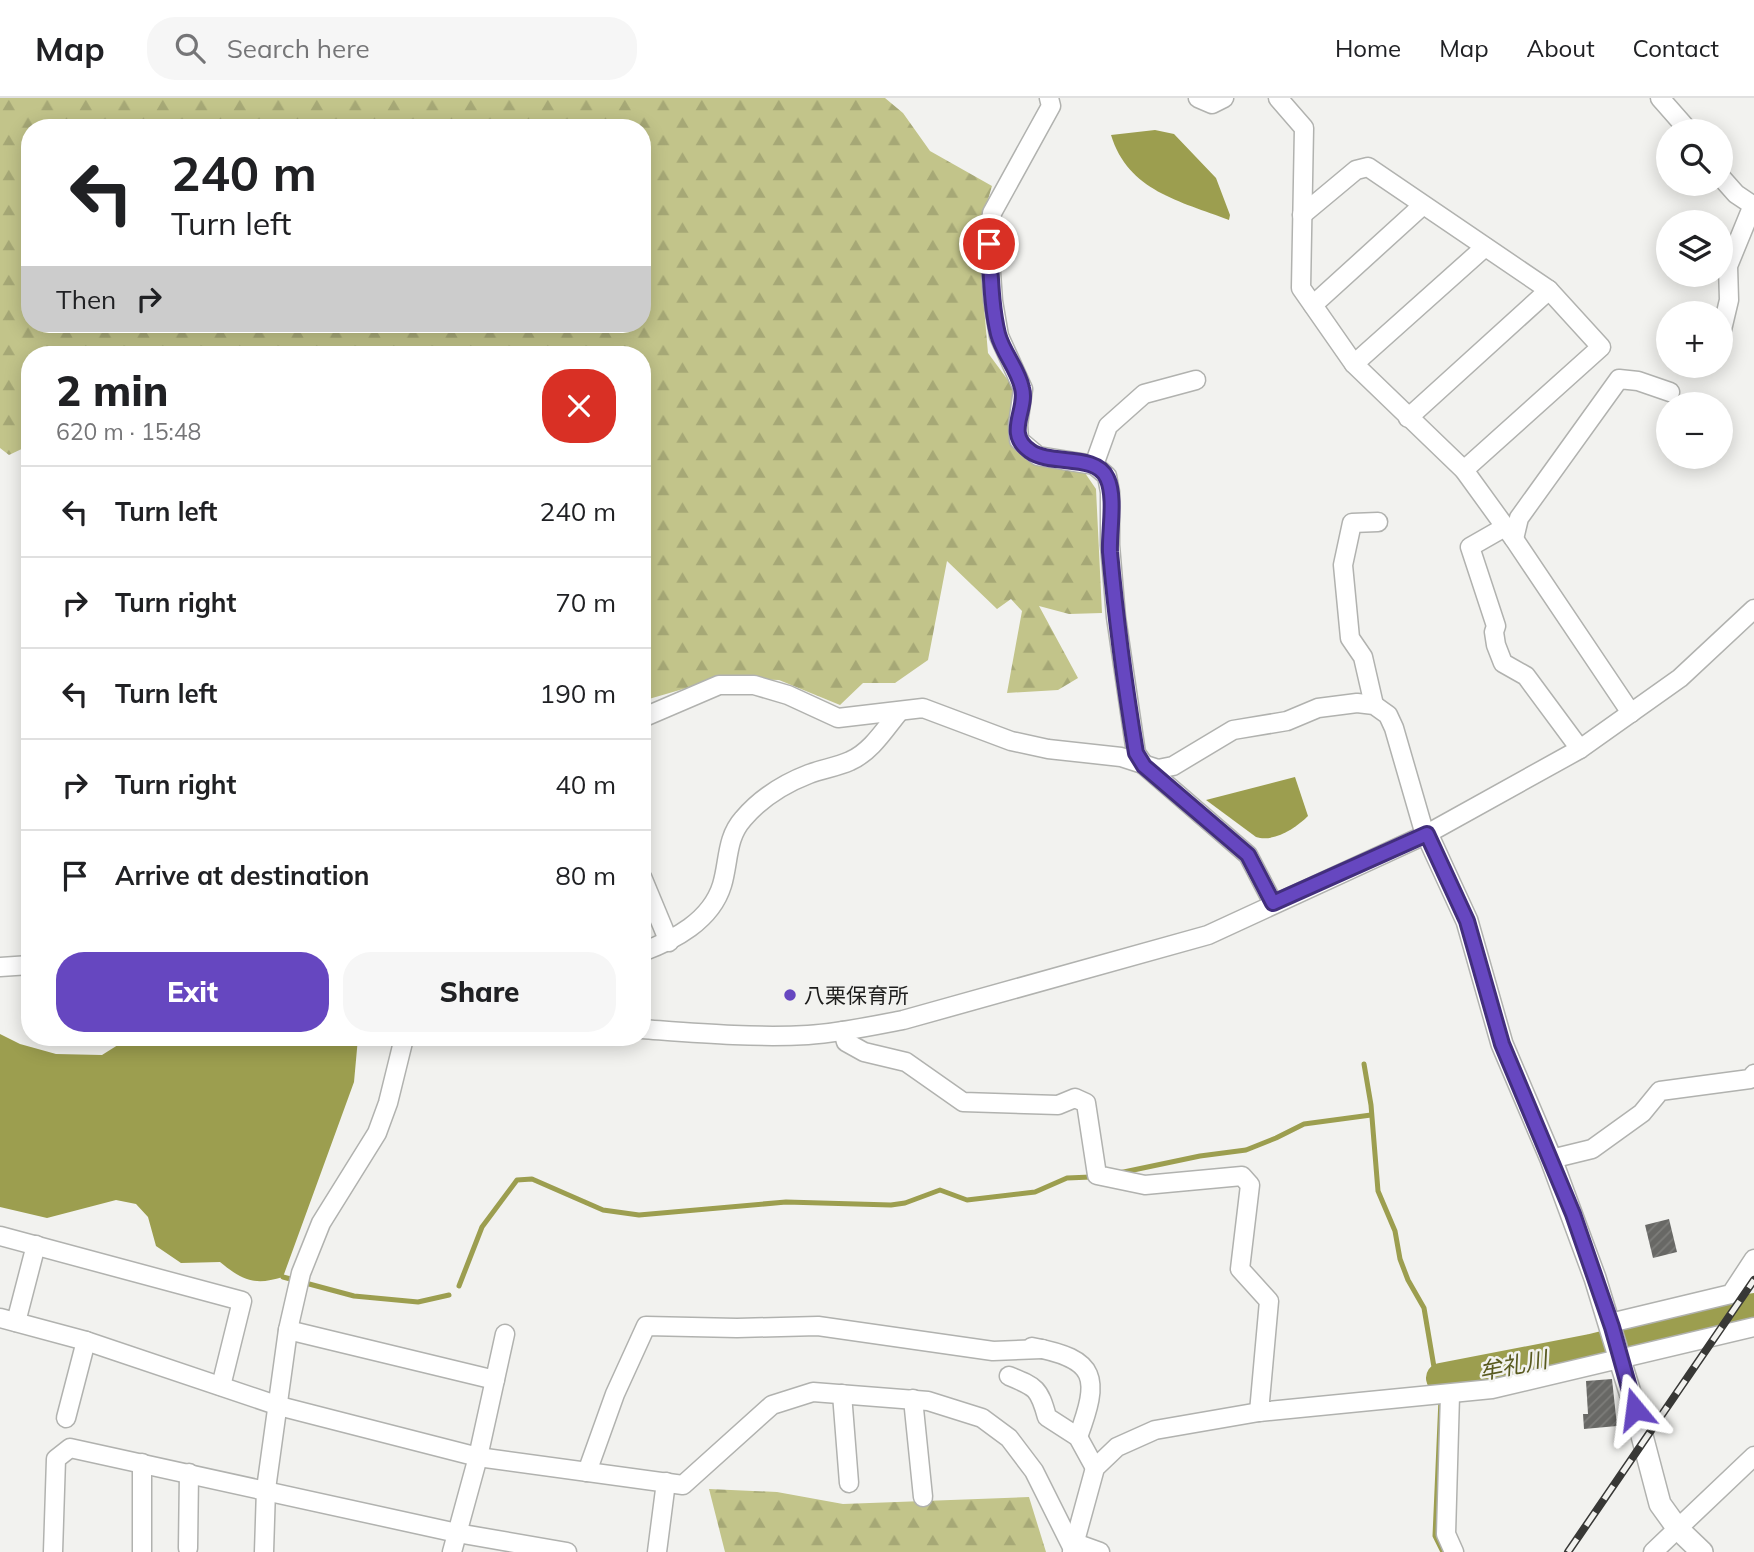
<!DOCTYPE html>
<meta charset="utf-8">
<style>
:root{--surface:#fff;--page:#f6f6f6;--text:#202124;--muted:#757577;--line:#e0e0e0;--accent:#6647c0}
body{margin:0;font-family:Mulish,"Noto Sans JP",sans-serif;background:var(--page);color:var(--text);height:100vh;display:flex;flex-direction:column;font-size:26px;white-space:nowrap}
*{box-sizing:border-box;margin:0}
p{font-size:23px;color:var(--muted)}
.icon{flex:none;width:38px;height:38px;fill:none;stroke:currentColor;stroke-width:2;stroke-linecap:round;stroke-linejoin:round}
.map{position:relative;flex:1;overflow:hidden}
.panel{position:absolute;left:21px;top:248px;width:630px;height:700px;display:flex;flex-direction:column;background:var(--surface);border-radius:28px;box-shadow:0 4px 18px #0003}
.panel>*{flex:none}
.hud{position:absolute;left:21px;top:21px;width:630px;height:214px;border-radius:28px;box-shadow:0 4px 18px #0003;background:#fff;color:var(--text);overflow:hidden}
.controls{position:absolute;left:1656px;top:21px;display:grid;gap:14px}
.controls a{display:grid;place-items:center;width:77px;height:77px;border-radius:50%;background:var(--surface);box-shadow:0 4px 18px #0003;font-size:35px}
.pin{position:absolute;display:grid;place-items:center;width:60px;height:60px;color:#fff;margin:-30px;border:4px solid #fff;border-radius:50%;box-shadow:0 2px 7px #0007}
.me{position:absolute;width:77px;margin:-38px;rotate:344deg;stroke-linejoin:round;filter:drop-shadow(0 0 5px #0008)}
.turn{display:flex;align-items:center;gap:24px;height:147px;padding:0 35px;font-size:32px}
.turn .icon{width:91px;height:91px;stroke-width:2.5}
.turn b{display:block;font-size:49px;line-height:60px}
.then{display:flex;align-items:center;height:66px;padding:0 35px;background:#0003;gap:14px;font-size:26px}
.round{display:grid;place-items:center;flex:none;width:74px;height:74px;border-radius:28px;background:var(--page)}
.headline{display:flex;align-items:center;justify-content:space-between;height:119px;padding:0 35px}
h1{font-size:42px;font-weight:800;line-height:52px}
.primary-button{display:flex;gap:14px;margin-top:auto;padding:14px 35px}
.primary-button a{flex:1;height:80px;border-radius:28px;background:var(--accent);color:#fff;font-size:28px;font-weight:800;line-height:80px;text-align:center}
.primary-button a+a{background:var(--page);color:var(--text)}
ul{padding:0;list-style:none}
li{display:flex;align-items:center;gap:21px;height:91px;padding:0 35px;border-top:2px solid var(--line)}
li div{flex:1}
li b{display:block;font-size:26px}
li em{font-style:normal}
header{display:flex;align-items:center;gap:42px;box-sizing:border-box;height:98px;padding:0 35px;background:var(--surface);border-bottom:2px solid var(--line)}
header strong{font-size:33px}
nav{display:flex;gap:38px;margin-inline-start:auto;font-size:24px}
.search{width:490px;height:63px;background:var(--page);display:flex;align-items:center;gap:18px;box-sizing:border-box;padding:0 24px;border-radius:28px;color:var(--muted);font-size:26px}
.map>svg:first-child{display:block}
.forest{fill:url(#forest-firs);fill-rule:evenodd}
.water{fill:#9c9e4f}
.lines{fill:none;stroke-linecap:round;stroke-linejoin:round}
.stream{stroke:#9c9e4f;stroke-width:5}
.river{stroke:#9c9e4f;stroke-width:30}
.building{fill:url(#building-hatch)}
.minor-casing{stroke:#b1b2af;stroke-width:21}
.tertiary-casing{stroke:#b1b2af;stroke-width:24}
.minor{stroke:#fff;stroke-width:18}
.tertiary{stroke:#fff;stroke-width:21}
.rail-casing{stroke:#383836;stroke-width:8}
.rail{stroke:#f2f2ef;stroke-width:5;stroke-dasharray:16;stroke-linecap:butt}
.route-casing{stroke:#422e7d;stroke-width:18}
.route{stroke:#6647c0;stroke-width:12}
.poi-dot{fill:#6647c0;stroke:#f2f2ef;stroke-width:2.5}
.labels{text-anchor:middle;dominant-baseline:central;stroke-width:5;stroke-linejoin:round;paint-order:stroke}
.poi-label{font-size:21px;fill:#1c1c1b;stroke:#f2f2ef;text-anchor:start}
.water-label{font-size:23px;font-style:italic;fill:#58591e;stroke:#f2f2ef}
</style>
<header>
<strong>Map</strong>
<div class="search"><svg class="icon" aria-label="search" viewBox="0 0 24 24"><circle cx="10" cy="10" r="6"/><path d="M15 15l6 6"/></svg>Search here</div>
<nav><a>Home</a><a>Map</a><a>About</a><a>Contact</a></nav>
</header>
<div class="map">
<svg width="1754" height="1454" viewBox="0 0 1754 1454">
<defs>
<pattern id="forest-firs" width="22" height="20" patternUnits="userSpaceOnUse" patternTransform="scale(1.75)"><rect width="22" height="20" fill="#c2c48a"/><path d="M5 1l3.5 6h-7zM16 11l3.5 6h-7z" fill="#a6a876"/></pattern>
<pattern id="building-hatch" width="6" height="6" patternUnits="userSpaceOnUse" patternTransform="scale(1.75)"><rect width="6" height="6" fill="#686865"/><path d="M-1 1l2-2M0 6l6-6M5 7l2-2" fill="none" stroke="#7d7d7a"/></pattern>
</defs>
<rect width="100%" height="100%" fill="#f2f2ef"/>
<g class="forest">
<path d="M0,0H885L903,15L930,53L992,88L987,105L979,152L988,255L1016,293L1030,361L1085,375L1096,391L1102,515L1069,516L1039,508L1078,580L1058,592L1007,595L1022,513L1011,501L997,511L947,463L928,562L895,585H863L840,607L779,582L721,580L642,603V257H30V347L9,357L0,350ZM30,30H642V226H30Z"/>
<polygon points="709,1391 777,1394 843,1406 1029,1399 1046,1454 725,1454"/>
</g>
<g class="water">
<path d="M1155,32L1174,36L1216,80L1230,117L1229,122C1180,103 1128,93 1111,37Z"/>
<path d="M1295,679L1308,718C1296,730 1273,745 1256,739L1206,702Z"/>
<path d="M0,936L20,946L56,956L102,957L129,940H358L354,984L283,1179C254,1188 242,1182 220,1164L181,1165L156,1148L148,1119L136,1106L116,1102L47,1120L0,1109Z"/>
<polygon points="1754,1199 1754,1224 1712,1233 1718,1209"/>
</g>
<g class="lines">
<g class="stream">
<polyline points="1364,966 1371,1007 1378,1093 1395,1133 1400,1161 1408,1182 1424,1210 1435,1275 1441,1280 1441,1291"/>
<polyline points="1119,1075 1200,1058 1246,1052 1276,1040 1304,1026 1371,1017"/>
<polyline points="283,1179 354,1198 418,1204 449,1197"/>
<polyline points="459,1188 482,1129 517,1082 532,1081 603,1112 639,1117 786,1104 891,1107 905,1105 940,1092 967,1102 1035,1094 1067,1080 1091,1079"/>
<polyline points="1441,1301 1435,1438 1443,1454"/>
</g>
<polyline class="river" points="1441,1280 1591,1251 1754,1210"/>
</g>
<g class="building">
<polygon points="1669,1121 1677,1154 1653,1160 1645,1127"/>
<polygon points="1612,1281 1617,1328 1584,1331 1583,1316 1588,1316 1586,1283"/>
</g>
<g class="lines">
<g class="minor-casing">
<g id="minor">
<polyline points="1049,0 1051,8 992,115 989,146 993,203 999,238 1023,291 1018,327 1019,342 1038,358 1094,367 1107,378 1110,394 1110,447 1116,519 1136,655 1145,668 1248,757 1273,805"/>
<polyline points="1198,0 1212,6 1224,0"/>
<polyline points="1278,0 1304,30 1301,190 1354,266 1464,372 1514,441 1631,615"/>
<polyline points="1660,0 1689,33"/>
<polyline points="1720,78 1736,96 1754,108"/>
<polyline points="1302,117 1356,72 1368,69 1549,192 1601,249 1464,372"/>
<polyline points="1313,207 1423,107"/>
<polyline points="1720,240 1729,202 1728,168 1753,107"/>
<polyline points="1354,266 1485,149"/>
<polyline points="1408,320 1549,192"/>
<polyline points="1094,367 1108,328 1144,296 1196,282"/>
<polyline points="1505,429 1470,449 1496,528 1494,534 1496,547 1503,565 1526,578 1580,651"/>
<polyline points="1514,441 1519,420 1619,281 1638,283 1670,294"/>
<polyline points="1374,607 1363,559 1350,540 1343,467 1352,425 1378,424"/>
<polyline points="642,620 719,587 754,587 788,597 838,620 923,610 1011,643 1048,651 1121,659 1158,671 1173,668 1233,632 1287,623 1318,610 1357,605 1374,607 1388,617 1394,630 1425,737"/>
<polyline points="642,779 669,844"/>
<path d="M642,854C674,842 711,823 722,787C729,764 726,740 743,721C760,701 783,686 809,676C822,671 837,669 850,663C871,654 885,631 899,614"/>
<polyline points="0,869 30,867"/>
<path d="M642,931C697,935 753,940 808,937C840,935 872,928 903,922L1208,837L1425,737L1580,651L1680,580L1754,511"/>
<polyline points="843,933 846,944 864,954 906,964 963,1004 1058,1007 1075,1000 1086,1005 1097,1077 1145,1087 1242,1078 1250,1087 1240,1171 1269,1203 1259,1314"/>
<polyline points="1551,1061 1592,1051 1642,1015 1660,993 1750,981 1754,976"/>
<polyline points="0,1138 242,1203 221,1288"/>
<polyline points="0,1220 86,1243 279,1308 478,1359 683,1387 772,1307 813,1294 928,1303 982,1320 1009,1340 1034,1373 1073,1451"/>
<polyline points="16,1224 36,1147"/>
<polyline points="1610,1225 1731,1196 1754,1161"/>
<polyline points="288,1232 495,1282"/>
<path d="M1032,1249C1098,1261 1100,1280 1078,1339"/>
<path d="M1009,1278C1036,1289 1039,1290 1047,1319L1078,1339L1095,1370"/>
<polyline points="842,1296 849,1385"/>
<polyline points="1450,1297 1446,1436 1454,1454"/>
<polyline points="913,1301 923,1399"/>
<polyline points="66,1320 86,1243"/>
<polyline points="587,1374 615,1296 646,1228 737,1230 818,1228 993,1253 1042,1251"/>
<polyline points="1075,1445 1100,1454"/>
<polyline points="188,1450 189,1375"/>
<polyline points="53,1454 56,1361 70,1350 457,1435 567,1454"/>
<polyline points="142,1454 142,1365"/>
<polyline points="264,1454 266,1391 288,1232 301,1175 321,1125 377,1035 388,1005 404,940"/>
<polyline points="452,1454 478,1359 505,1236"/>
<polyline points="657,1454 666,1384"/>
<polyline points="1072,1454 1095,1370 1117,1349 1155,1332 1259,1314 1492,1291 1754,1229"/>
<polyline points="1653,1454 1754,1358"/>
</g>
</g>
<g class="tertiary-casing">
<polyline id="tertiary" points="1427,736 1467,823 1502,946 1551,1061 1595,1180 1635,1311 1660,1406 1678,1431 1702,1454"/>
</g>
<use href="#minor" class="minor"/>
<use href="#tertiary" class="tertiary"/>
<g class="rail-casing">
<polyline id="rail" points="1568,1454 1754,1182"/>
</g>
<use href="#rail" class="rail"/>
</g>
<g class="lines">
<g class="route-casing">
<path id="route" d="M989,146C991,176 991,207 998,236C1003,255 1018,271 1022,290C1028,312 1004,335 1030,353C1050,368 1096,355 1107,380C1116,399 1109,433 1110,454C1116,522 1125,588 1136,655L1144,668L1248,757L1273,805L1427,736L1467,823L1502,946L1573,1116L1612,1229L1635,1311"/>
</g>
<use href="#route" class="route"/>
</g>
<circle class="poi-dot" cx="790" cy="897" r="7"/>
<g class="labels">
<g class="poi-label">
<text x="804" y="897">八栗保育所</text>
</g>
<g class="water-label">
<text transform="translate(1513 1267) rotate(-11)">牟礼川</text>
</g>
</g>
</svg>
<div class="controls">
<a><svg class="icon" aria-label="search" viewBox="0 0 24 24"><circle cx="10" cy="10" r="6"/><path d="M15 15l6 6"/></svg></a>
<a><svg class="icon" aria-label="layers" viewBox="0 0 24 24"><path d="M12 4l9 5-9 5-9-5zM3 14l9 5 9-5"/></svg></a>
<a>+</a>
<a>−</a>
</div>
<div class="pin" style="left:989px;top:146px;background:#d93025"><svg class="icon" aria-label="arrive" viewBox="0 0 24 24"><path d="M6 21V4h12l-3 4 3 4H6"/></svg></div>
<svg class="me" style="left:1635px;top:1311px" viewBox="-20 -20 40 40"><path d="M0-17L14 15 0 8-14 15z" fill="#6647c0" stroke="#fff" stroke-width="4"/></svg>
<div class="hud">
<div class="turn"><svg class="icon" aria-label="left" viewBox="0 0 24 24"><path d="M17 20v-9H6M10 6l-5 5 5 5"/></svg><div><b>240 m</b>Turn left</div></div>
<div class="then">Then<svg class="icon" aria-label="right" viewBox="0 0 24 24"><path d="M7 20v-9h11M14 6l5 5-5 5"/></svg></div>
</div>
<section class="panel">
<div class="headline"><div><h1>2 min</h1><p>620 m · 15:48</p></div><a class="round" style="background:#d93025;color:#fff"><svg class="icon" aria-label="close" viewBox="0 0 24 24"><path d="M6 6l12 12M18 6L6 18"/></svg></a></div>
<ul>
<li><svg class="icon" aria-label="left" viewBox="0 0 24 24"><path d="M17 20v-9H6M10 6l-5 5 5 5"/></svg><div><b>Turn left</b></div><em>240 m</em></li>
<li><svg class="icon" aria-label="right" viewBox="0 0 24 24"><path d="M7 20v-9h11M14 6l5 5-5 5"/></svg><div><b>Turn right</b></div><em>70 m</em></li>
<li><svg class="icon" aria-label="left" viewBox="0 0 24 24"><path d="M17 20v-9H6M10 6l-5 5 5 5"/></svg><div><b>Turn left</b></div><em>190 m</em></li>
<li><svg class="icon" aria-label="right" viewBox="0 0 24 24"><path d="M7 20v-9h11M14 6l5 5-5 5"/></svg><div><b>Turn right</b></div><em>40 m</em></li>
<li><svg class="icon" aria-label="arrive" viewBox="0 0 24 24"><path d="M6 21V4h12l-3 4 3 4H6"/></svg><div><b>Arrive at destination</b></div><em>80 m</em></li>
</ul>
<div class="primary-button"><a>Exit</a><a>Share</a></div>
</section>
</div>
